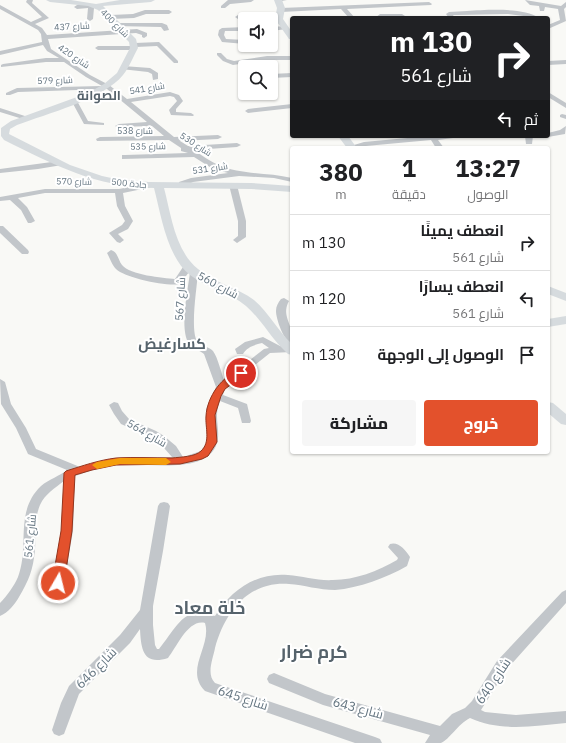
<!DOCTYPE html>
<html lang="ar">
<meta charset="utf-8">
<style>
:root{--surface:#fff;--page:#f6f6f6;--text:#202124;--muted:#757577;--line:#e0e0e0;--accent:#e3512c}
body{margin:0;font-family:"IBM Plex Sans",Cairo,sans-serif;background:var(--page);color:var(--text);direction:rtl;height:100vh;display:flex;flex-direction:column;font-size:15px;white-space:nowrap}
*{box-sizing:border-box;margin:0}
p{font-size:13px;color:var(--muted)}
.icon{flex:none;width:22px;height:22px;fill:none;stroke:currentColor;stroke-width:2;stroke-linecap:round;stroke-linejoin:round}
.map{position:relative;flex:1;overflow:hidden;direction:ltr}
.details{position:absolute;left:290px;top:146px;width:260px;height:308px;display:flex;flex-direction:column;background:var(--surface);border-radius:4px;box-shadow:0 1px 3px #0004;direction:rtl}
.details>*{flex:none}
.hud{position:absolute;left:290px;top:16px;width:260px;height:122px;border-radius:4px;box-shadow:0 1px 3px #0004;direction:rtl;background:#202124;color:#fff;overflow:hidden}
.controls{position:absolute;left:238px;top:12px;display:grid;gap:8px}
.controls a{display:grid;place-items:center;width:40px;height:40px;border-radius:4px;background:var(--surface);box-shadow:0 1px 3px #0004;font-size:20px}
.pin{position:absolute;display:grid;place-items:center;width:34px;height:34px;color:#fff;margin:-17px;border:2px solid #fff;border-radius:50%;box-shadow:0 1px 4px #0007}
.me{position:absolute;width:44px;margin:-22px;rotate:8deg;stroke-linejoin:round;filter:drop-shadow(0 0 3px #0008)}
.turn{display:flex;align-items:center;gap:14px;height:84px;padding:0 12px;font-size:18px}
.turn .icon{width:52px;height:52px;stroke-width:2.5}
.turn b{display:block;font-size:28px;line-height:34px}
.then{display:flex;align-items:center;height:38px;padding:0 12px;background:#0003;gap:8px;font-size:15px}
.eta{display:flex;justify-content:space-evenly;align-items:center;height:68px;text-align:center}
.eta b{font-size:24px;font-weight:800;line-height:28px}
.primary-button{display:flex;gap:8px;margin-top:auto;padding:8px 12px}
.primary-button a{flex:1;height:46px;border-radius:4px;background:var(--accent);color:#fff;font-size:16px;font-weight:800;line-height:46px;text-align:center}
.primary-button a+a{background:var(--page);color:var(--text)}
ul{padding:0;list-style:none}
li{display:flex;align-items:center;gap:12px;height:56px;padding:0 12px;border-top:1px solid var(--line)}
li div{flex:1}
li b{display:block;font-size:15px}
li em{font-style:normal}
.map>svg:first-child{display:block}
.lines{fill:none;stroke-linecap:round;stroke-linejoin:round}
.minor{fill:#c2c6ca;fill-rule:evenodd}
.major{fill:#d6dbde;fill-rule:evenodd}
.route{fill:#e3512c;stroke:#94351d}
.slow{fill:#f59e0b}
.labels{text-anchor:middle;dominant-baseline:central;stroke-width:4;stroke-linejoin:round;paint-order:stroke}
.far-street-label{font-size:9px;fill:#647581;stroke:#fff}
.street-label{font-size:11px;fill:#647581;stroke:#fff}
.far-district-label{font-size:13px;font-weight:bold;fill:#56636c;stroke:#fff}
.near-street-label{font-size:13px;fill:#647581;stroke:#fff}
.district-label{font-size:15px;font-weight:bold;fill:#56636c;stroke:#fff}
.near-district-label{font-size:18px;font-weight:bold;fill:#56636c;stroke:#fff}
</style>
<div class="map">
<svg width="566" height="743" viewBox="0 0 566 743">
<rect width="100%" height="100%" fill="#f9f9f6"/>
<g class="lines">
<g class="minor">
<path d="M27,0H33L32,3L49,18L35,24L42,28L47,35L137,29L147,33V36L144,38L142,37V35L136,33L48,39L51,49L90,75L109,85L127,99L170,92L179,95L183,101L176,109V112L191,113L194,115L193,116L171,115L169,110L177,101L174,97L170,96L131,102L174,137L218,135L222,137L218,139L180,141L188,146L237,143L241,145L237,147L194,150C202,156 210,161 218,165C241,175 268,172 292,178V182L274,178L239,176L193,182L185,186H179V182L191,178L228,173L213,169L194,157L122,159V155H125L188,153L181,151V148L169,140L97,141L96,139L100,137L164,136L152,126L117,127L115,126L119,124L147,122L107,89L18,92L10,95H6V93L17,88L102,86L86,77L64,62H46L1,67V65L3,64L46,58H59L47,51L43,45L0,55V51L42,42L41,34L38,30L0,9V5L31,22L42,17L26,2Z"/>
<polygon points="228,0 254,0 251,2 230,4 225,8 221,8 221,6"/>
<polygon points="276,0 287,0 276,2"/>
<polygon points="525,0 561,6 566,2 566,7 564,9 566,21 548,29 548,25 560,20 558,9 545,7 544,11 540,11 539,6 530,5"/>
<polygon points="429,2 432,4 431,5 347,9 355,18 349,18 341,9 281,12 278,10 281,8"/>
<polygon points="91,4 99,6 94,8 93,19 90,21 87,19 88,8 77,9 74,7 77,5"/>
<polygon points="145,10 169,10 172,12 169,14 146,14 134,18 111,19 108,17 111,15 133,14"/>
<path d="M467,11C486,10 524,7 539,18L508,14L457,15H453L455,18H449L446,14L449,12Z"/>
<polygon points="278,14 281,16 280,17 238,19 235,17 238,15"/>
<polygon points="380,14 402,14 405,16 402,18 375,18"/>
<polygon points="117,23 162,23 167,25 169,30 164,31 161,27 115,26 115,24"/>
<polygon points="285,26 288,28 287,29 271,31 271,27"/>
<polygon points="245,27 245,31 225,31 224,35 226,39 245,40 245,44 222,42 218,35 219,30 222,28"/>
<polygon points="159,42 178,61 178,63 174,63 157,46 136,47 136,49 134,50 98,50 95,48 98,46 133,46 133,44 135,43"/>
<polygon points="217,53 221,53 227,59 234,61 267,56 292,56 292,60 267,60 233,65 223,61 217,55"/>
<polygon points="566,60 566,64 548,65 548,61"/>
<polygon points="123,66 150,68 158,73 158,79 153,80 152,74 148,72 121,69 120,68"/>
<polygon points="292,73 292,77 271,78 271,74"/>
<polygon points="548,92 566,103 566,108 548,97"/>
<polygon points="72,99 76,99 88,121 104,123 104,125 84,124 71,100"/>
<polygon points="292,104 292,108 248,113 245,111 248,109"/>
<polygon points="0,108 28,117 29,118 26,120 0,112"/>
<polygon points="562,114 566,115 566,119 560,117 560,115"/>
<polygon points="566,126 565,134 548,137 545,136 548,136 548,133 560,130"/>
<polygon points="429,136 457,136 453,138 438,140 444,148 436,148 431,140 344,148 364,142"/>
<polygon points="525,136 533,136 532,144 526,144"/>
<polygon points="59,161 62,161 62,165 38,169 0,173 0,169"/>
<polygon points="149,183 152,183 152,187 123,193 125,206 133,221 128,229 118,234 124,240 120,243 117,242 109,233 122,225 125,221 117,206 115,193 45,193 18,198 27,207 35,221 31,223 28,223 21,210 10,200 0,201 0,197 45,189 119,189"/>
<polygon points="230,183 236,183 237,185 246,221 246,237 237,243 233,240 238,236 238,221 229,185"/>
<polygon points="0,226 3,226 28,250 29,252 28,254 22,254 0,233"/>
<path d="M111,250C118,252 118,260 122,265C130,275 163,278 175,279L183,267L188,265L192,268L180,284C168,287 125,278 116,269C112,265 110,258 107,253Z"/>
<path d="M194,269L198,272C197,287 190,329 197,341C200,346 208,346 213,351C218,358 221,372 224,380L264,349L269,348L262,343C254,345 247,347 243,354H237L235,349L245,342L263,337L280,346L292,348V352L270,353L225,389L223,395L247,404L251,421L250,423H242L238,408L220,401C213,417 221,430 217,443C207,476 146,462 120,465C104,466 90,471 75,476L73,531L64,583L62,586L58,588L54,586L52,583L61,531L64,481C55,488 45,494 40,505C34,519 36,535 35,550C33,570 29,580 19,597C15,604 8,613 0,616V603C7,596 14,586 18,577C30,546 14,512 41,486C49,479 60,476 67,470L28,454L16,428L1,404L0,379L5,382L11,404L26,428L36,449L80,467L120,457H172L164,448L153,438L121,424L114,414L109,405L114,402L118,403L122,411L129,419L156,431L164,436L176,446L183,457L201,451L207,442L206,409L216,387L204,354C200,350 192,349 189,344C179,329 188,290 190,272Z"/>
<path d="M284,298L289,301C282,314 290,321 292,334C292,337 292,341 292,344C284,342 276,319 276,311C276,306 278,303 281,299Z"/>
<path d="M164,502L168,503L170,506L163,551L153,606V625L155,645L157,649H159C176,629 183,604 215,616C231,590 257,572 288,575C303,576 318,581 333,580C355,580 378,571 397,560L398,558L388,547L390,544C398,541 406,550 410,557L407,566C386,578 359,588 335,590C319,590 304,585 289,584C248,581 225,612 215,648C213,659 206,674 215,683L375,737L380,739L382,743H355L205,691C184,670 212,646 205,623C188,619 177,647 168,658C143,666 141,649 140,629L130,643L79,694L64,734L59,736L54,734L52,730L61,703L69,686L120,635L140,610L158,506L160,503Z"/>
<path d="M566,590V603L507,669L481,710L485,712L516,715L566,711V723C534,726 500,732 470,718C458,724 449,740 441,743C437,743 429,743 425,743L430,735L323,705L269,683L267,679L269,675L274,673L325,694L440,726L452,714L465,708L472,701L497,661L562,592Z"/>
</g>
<g class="major">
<path d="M46,0H71L96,4L120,0H155L151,2L103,6L136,39L138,48C133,57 129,68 123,75C104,99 46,114 17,125L10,129L9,134L70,165L102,176L116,179L149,182L251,183L292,186V192L251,189L164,188C171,214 175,251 198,269C214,283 237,287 254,300C269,313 278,331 292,344V355L288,354L282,348C269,335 260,318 246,306C230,292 207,288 190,275C167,257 161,215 154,188C95,187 55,165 4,140L1,136V128L11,121L88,93L104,84L117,73L130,48L129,42L98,10L88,6L50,2Z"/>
<polygon points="274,0 282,0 285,8 283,19 292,32 292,39 289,39 275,19 277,8"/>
<polygon points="338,136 348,136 357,148 347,148"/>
<polygon points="548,286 566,293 566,301 548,294"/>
<polygon points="566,316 566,324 548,327 548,319"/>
<polygon points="548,402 553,403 566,414 566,425 561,424 548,413"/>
</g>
</g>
<path class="route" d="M241,370L244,371L246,373L244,375L225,389L221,396L215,415L217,442L208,456L202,459L180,464L116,465L92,470L75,475L72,531L64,583L62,586L58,588L54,586L52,583L61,531L64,473L66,471C82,466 99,460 116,458C135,457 153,458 172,458C180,457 195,457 201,451C211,442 205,427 206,416C207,397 222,375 241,370Z"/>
<polygon class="slow" points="120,458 166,458 171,462 166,465 120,464 97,469 92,465 97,462"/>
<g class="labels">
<g class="far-street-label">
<text transform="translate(115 23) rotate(45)">شارع 400</text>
<text transform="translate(72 26) rotate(-3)">شارع 437</text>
<text transform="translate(74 56) rotate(34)">شارع 420</text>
<text transform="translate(55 80) rotate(-2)">شارع 579</text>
<text transform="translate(147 88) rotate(-9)">شارع 541</text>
<text x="135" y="130">شارع 538</text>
<text transform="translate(196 144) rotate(33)">شارع 530</text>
<text transform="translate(148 146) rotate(-1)">شارع 535</text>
<text transform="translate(210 168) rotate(-8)">شارع 531</text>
<text transform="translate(74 181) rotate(1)">شارع 570</text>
<text transform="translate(129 183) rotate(6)">جادة 500</text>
</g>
<g class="street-label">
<text transform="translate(218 285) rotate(28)">شارع 560</text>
<text transform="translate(180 299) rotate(-87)">شارع 567</text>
<text transform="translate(147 433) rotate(30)">شارع 564</text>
<text transform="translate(30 536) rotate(-84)">شارع 561</text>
</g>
<g class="far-district-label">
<text x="99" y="95">الصوانة</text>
</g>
<g class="near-street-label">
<text transform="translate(96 668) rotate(-45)">شارع 646</text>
<text transform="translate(493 681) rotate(-56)">شارع 640</text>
<text transform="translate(243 698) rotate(18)">شارع 645</text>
<text transform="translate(358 708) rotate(15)">شارع 643</text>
</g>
<g class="district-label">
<text x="172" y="343">كسارغيض</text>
</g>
<g class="near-district-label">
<text x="210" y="607">خلة معاد</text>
<text x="314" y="651">كرم ضرار</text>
</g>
</g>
</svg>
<div class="controls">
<a><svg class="icon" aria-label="sound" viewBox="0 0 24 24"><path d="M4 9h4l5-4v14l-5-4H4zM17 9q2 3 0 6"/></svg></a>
<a><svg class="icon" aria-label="search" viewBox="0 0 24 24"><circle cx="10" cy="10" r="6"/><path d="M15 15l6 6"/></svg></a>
</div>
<div class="pin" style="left:241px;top:373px;background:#d93025"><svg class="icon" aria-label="arrive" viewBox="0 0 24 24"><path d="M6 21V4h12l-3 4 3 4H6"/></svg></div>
<svg class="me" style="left:58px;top:583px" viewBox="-20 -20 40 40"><circle r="17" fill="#e3512c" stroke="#fff" stroke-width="3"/><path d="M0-11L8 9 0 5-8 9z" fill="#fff"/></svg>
<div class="hud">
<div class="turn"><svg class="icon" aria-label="right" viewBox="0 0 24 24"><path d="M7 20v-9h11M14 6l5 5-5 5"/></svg><div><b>130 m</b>شارع 561</div></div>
<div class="then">ثم<svg class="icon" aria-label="left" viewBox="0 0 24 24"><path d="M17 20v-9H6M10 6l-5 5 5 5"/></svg></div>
</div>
<section class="details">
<div class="eta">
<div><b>13:27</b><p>الوصول</p></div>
<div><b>1</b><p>دقيقة</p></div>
<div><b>380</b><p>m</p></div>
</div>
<ul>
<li><svg class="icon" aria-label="right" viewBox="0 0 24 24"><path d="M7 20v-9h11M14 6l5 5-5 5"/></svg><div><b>انعطف يمينًا</b><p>شارع 561</p></div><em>130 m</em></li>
<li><svg class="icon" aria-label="left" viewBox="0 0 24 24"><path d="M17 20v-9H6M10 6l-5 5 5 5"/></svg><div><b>انعطف يسارًا</b><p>شارع 561</p></div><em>120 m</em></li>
<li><svg class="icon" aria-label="arrive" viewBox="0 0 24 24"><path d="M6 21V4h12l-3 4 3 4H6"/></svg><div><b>الوصول إلى الوجهة</b></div><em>130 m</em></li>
</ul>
<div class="primary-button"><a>خروج</a><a>مشاركة</a></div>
</section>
</div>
